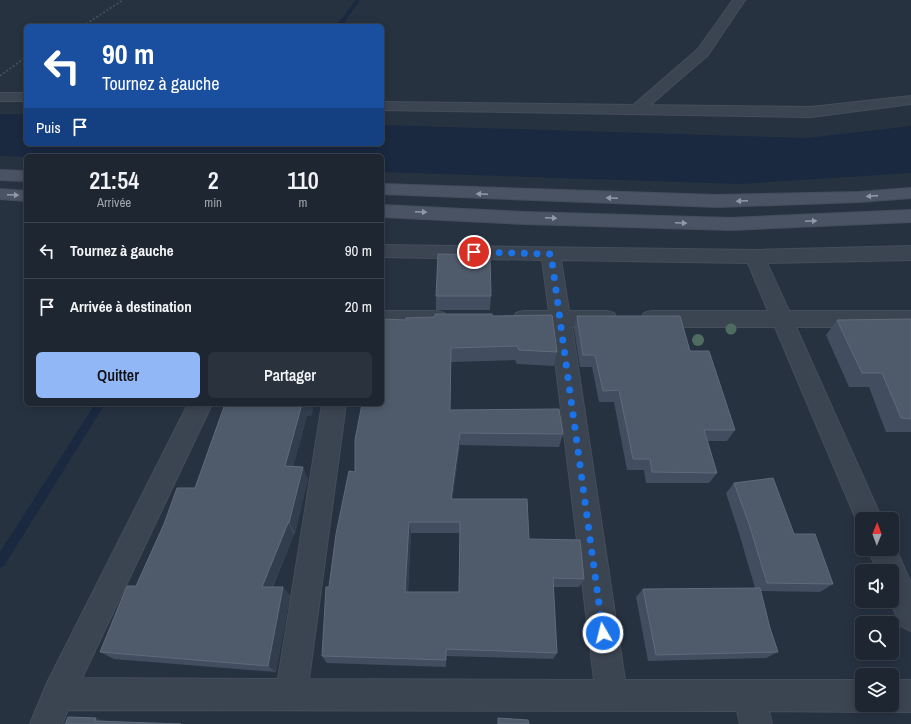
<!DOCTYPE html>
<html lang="fr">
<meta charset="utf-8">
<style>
:root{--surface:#1d2631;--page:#2a323d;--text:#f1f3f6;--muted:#a0a5ab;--line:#3b434d;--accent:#92b7f6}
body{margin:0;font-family:"Archivo Narrow",sans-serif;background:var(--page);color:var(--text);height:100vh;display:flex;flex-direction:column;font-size:15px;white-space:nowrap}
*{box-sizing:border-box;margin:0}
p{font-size:13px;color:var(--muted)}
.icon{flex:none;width:22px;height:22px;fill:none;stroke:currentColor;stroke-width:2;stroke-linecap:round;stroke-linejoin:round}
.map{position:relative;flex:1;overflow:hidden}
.side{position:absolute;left:24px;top:154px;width:360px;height:252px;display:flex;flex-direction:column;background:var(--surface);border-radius:6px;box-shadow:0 2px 10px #0003,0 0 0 1px var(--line)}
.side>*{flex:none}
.banner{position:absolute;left:24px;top:24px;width:360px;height:122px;border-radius:6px;box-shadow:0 2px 10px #0003,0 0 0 1px var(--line);background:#1a4fa0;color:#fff;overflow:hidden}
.needle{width:26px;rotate:1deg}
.fabs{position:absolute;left:855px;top:512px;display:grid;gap:8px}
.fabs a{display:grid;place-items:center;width:44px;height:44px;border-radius:6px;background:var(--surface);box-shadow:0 2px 10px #0003,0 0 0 1px var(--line);font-size:20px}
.pin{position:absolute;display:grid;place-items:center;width:34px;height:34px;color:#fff;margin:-17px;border:2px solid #fff;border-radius:50%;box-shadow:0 1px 4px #0007}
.me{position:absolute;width:44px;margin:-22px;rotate:352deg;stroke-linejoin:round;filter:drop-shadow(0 0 3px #0008)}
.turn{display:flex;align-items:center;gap:14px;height:84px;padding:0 12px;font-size:18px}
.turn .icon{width:52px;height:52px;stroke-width:2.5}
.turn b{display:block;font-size:28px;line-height:34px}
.then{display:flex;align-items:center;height:38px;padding:0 12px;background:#0003;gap:8px;font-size:15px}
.eta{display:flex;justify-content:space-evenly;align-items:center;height:68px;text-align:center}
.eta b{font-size:24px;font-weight:600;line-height:28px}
.button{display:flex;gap:8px;margin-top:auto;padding:8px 12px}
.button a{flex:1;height:46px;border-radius:6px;background:var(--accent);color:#111;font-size:16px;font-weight:600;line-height:46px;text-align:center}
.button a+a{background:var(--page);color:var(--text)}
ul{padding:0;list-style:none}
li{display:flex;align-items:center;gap:12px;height:56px;padding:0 12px;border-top:1px solid var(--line)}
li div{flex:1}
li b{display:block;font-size:15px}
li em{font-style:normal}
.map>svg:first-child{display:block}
.water{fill:#1a2940}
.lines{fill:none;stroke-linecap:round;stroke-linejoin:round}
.stream{fill:#1a2940;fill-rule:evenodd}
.minor-casing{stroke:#454d5a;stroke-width:2}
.tertiary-casing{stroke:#454d5a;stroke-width:2}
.secondary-casing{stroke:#454d5a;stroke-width:2}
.path{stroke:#42585a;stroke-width:1.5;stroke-dasharray:2 2;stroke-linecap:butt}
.minor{fill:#3b4451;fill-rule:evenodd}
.tertiary{fill:#3b4451;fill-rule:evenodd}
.secondary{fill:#495364;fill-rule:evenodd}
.tree{fill:#4f6c61}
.wall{fill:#424e5f;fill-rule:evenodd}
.shaded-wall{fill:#323e4e}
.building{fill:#4f5b6b;stroke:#5f6a7a;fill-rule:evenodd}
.oneway{fill:#9199a7}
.route{stroke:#1a73e8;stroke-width:7;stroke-dasharray:0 12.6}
</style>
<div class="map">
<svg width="911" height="724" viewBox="0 0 911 724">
<rect width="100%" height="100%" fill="#273241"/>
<polygon class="water" points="0,114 26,114 26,144 382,144 382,125 806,138 911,126 911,173 740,184 382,172 382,156 26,157 0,156"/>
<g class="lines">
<g class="stream">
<polygon points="356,0 360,0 342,26 336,26"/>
<polygon points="95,404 105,404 4,566 0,568 0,552"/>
</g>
<g class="minor-casing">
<g id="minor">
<polygon points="733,0 745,0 708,55 641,113 636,114 631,113 629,110 631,107 698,49"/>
<polygon points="382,245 755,250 911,246 911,260 767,263 789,311 911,311 911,327 796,327 882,519 862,519 862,529 860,528 856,519 775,327 651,327 644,325 641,319 644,313 651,311 768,311 748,263 561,260 569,311 607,311 614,313 617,319 614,325 607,327 572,327 625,680 862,680 862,705 874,705 873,707 862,712 769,711 772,724 740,724 737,711 68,710 62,724 30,724 47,683 188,404 212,404 82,678 278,679 322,404 346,404 309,679 594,680 551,327 523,327 516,325 513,319 516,313 523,311 549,311 542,260 382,257"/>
<polygon points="382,311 437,311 444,313 447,319 444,325 437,327 382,327"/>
<polygon points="892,540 911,583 911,631 901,626 890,601 892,601 892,571 877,571 868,549 892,549"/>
<polygon points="892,680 911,680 911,712 892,712 881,707 880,705 892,705"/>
</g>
</g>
<g class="tertiary-casing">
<g id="tertiary">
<rect x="0" y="93" width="26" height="8"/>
<polygon points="911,96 911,104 811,117 382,110 382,102 811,107"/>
</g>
</g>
<g class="secondary-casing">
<g id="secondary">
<polygon points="0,170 26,171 26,181 0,180"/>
<polygon points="382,184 717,195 859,192 911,188 911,198 859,202 717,207 382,194"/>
<polygon points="0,189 26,191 26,201 0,199"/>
<polygon points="382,205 525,212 731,218 911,210 911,222 731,230 525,224 382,217"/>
</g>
</g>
<g class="path">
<polyline points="83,26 123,0"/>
<polyline points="0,76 26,57"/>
</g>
<use href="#minor" class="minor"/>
<use href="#tertiary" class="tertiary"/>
<use href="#secondary" class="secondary"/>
</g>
<g class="tree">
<circle cx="731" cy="329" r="5.5"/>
<circle cx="698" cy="340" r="6"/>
</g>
<g class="wall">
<polygon points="436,296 491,296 490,310 436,310"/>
<path d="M492,316L557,352L554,366L517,364L515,360L451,362L450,410L563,434L559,447L460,445L452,499L529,539L584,579L579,587H553L557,653L553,659L446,656V667L327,663L322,656L329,587L355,472L406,320ZM411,533H460L459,592H408Z"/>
<polygon points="577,316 690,351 735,430 727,441 708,441 717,473 709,483 646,483 644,470 627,470 614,402 599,402 592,367 580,367 574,329"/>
<polygon points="911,319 911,432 886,432 869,387 849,387 826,335 837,320"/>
<polygon points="225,404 312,415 307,416 293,467 308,479 295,533 294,534 273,587 290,595 276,672 114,659 100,652 136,586 195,488"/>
<polygon points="734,483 794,534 833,584 820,592 761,591 770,628 778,652 766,658 648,661 636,597 643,589 755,588 739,533 726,493"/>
</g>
<g class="shaded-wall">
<polygon points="302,404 314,404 312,415 307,416 290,478 285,466"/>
<polygon points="460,433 460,445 451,510 451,499"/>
<polygon points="303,467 308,479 295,533 289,523"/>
<polygon points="409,522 411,533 407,600 405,592"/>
<polygon points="288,523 294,534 269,595 262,587"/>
<polygon points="283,587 290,595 276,672 268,666"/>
<polygon points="96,718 115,723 95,721"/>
</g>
<g class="building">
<polygon points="438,254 490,255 491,296 436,296"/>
<path d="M435,314H492V316L552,315L557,352L519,350L517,346L451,348L450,410L559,409L563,434L460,433L451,499H527L529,539L580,540L584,579L553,578L557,653L446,649V660L322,656L326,587H329L336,534L349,471L355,472V440L362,404H382V319L406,320V318L435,317ZM409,522H460L459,592H405Z"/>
<polygon points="577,316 680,316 690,351 709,351 735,430 704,430 717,473 652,472 650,459 633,459 619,390 603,391 595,355 583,355"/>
<polygon points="911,319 911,419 901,418 882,373 862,373 837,320"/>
<polygon points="225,404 302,404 285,466 303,467 289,523 288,523 262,587 283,587 268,666 100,652 127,586 136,586 164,524 177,488 195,488"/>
<polygon points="773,478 794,534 815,534 833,584 767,583 749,524 734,483"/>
<polygon points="760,588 770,628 778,652 656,655 643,589"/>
<polygon points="68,717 96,718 95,721 181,724 65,724"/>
<polygon points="498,718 528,720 529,724 498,724"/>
</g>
<defs><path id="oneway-solid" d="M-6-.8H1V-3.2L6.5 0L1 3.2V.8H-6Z"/></defs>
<g class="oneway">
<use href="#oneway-solid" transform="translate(482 194) rotate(-177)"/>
<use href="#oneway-solid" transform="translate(13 195) rotate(2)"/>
<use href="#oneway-solid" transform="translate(872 196) rotate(176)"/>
<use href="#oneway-solid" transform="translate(612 198) rotate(-178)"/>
<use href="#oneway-solid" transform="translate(742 201) rotate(178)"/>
<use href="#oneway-solid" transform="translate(421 212) rotate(3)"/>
<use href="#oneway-solid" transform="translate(551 218) rotate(2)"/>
<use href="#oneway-solid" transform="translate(811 221) rotate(-2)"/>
<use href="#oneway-solid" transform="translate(681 223) rotate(2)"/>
</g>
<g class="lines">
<polyline class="route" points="474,252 551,254 603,633"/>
</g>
</svg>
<div class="fabs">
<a><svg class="needle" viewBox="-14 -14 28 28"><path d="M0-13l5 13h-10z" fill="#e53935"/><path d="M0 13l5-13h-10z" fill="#a0a5ab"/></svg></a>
<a><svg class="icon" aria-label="sound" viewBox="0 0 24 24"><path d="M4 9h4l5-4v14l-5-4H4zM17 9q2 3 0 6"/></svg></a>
<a><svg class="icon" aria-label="search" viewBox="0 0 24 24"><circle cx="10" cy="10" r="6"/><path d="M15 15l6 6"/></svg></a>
<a><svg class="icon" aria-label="layers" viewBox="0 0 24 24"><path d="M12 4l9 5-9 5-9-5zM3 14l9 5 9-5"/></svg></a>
</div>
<div class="pin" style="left:474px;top:252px;background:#d93025"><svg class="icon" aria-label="arrive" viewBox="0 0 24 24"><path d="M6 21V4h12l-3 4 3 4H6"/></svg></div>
<svg class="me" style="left:603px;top:633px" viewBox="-20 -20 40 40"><circle r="17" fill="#1a73e8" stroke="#fff" stroke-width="3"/><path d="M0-11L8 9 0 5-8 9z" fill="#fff"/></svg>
<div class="banner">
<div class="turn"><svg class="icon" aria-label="left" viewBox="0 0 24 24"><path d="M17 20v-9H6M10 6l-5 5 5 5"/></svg><div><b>90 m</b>Tournez à gauche</div></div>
<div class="then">Puis<svg class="icon" aria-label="arrive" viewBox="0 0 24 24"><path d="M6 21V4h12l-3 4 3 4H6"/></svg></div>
</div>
<section class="side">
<div class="eta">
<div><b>21:54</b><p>Arrivée</p></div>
<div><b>2</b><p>min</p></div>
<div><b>110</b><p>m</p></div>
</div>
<ul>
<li><svg class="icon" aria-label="left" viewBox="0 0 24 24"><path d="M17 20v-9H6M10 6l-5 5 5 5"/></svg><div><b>Tournez à gauche</b></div><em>90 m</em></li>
<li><svg class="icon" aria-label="arrive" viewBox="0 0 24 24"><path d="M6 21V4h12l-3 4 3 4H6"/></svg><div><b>Arrivée à destination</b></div><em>20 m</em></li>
</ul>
<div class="button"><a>Quitter</a><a>Partager</a></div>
</section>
</div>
